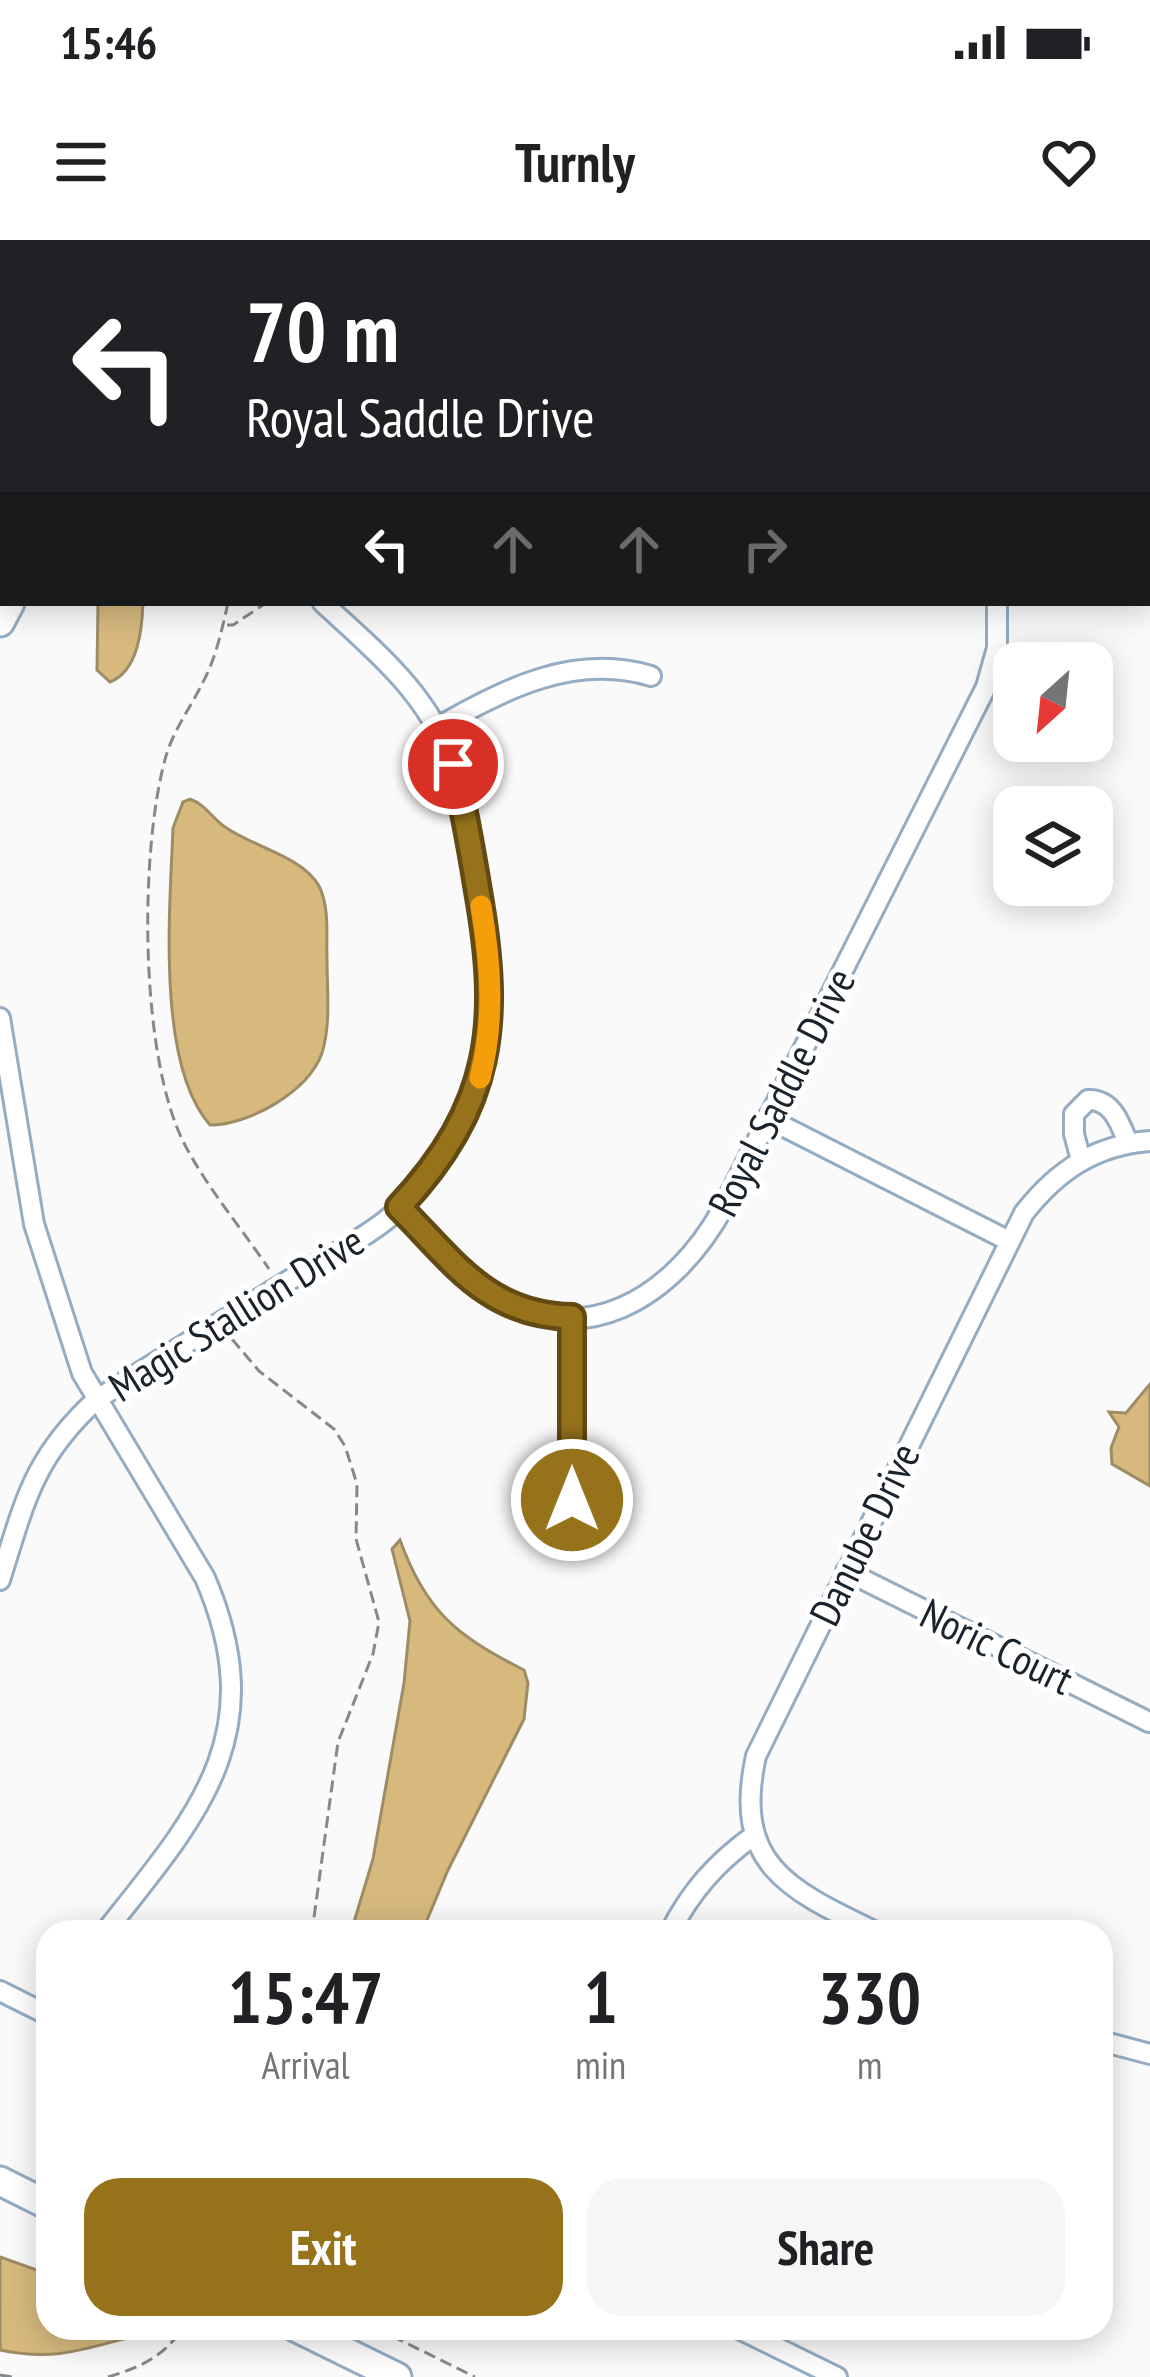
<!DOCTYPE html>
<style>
:root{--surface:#fff;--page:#f6f6f6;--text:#202124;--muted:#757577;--accent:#96721b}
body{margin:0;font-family:"PT Sans Narrow",sans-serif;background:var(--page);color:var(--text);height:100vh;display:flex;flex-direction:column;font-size:45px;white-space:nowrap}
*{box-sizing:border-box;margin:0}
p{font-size:39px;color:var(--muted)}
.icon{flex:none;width:66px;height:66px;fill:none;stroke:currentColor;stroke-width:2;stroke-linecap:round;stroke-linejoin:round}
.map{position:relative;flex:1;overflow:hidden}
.drawer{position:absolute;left:36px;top:1680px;width:1077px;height:420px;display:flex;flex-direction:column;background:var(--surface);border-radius:36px;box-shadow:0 6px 30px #0003}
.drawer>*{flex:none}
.hud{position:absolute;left:0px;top:0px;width:1152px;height:366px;box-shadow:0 6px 30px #0003;background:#202124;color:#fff;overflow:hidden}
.needle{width:78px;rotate:207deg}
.tools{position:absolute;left:993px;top:402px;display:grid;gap:24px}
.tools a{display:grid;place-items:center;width:120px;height:120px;border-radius:24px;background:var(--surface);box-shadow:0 6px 30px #0003;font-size:60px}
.pin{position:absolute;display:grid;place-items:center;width:102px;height:102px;color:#fff;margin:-51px;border:6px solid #fff;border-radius:50%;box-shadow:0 3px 12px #0007}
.me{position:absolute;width:132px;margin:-66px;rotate:0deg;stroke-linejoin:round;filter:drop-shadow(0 0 9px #0008)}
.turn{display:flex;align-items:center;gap:42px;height:252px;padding:0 48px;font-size:54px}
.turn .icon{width:156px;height:156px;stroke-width:2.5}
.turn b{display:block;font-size:84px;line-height:102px}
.lanes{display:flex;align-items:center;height:114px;padding:0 48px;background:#0003;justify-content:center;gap:60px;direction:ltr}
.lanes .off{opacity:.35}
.eta{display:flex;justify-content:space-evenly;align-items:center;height:204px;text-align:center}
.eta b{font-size:72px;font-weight:800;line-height:84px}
.cta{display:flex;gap:24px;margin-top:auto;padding:24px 48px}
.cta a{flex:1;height:138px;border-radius:36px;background:var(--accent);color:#fff;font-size:48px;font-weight:800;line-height:138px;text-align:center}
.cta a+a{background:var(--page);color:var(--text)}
.status{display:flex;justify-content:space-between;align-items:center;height:84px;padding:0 60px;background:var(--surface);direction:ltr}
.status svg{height:33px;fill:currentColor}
header{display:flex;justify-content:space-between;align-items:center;height:156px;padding:0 48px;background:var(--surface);font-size:54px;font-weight:800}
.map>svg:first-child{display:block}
.water{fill:#d7b97e;stroke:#9e8c65;stroke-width:3}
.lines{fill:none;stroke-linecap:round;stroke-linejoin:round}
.street-casing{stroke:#95acc2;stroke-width:24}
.secondary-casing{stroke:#95acc2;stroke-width:33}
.path{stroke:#85898e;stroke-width:3;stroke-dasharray:12 6;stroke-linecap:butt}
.street{stroke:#fff;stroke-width:18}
.secondary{stroke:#fff;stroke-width:27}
.route-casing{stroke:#624a12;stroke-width:30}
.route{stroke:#96721b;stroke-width:21}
.slow{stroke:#f59e0b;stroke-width:21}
.labels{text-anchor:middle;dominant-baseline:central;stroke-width:10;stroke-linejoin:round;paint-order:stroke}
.street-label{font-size:42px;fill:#1a222b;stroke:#fff}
</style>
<div class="status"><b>15:46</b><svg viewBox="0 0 49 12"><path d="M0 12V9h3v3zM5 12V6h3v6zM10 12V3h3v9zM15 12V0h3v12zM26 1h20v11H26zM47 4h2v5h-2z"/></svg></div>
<header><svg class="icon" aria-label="menu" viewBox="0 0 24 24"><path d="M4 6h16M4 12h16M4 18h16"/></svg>Turnly<svg class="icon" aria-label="heart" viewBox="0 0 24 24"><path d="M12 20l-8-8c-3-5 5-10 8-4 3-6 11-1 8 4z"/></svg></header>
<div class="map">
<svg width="1150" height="2137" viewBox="0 0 1150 2137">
<rect width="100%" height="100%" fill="#fafafa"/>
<g class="water">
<path d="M98,363H143C142,390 138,431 110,442L97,430Z"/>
<path d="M190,559C206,565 212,578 225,587C253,607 302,616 319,646C330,668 326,696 327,720C327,750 331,784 322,813C308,852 249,885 210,885C156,824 170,667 173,588L183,562Z"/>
<polygon points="1150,1144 1150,1246 1112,1224 1111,1208 1119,1187 1109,1172 1126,1173"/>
<path d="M400,1300C426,1372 457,1396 524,1430L528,1443L524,1479L448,1630L422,1692H351L373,1619L404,1443L410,1381L392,1309Z"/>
<path d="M0,2017L48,2034V2088H145L139,2095C86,2108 56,2122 0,2110Z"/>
</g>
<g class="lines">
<g class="street-casing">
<g id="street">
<polyline points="524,3 527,0"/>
<path d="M438,487C503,449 575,413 651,436"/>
<path d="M0,778L34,984L82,1133L205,1338C272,1494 199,1574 105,1692"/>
<polyline points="767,878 1009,1001"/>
<path d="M1081,920L1074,894V874L1088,860C1112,859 1120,883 1128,903"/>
<path d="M399,967C427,995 452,1031 485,1052C582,1116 674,1057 723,968L986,447L997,408V363"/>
<polyline points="572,1260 572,1077"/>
<polyline points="846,1331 1149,1482"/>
<path d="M0,1340C25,1261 33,1218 96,1160C158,1120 221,1082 283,1044C317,1023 354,1005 385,981C460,922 490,829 491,737L453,524C428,453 376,412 323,363"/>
<path d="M670,1692C691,1651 716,1623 753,1596"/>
<path d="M876,1692C789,1650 732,1625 756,1516L1024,973C1057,931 1095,905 1150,901"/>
<polyline points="0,1751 48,1775"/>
<polyline points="1101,1801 1150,1814"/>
<polyline points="737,2088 837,2137"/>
</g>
</g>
<g class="secondary-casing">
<g id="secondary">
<polyline points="732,0 738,3"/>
<polyline points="171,3 172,0"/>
<polyline points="197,3 198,0"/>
<polyline points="1149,205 1150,205"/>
<polyline points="0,325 3,319"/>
<polyline points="0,382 10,363"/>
<polyline points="0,1941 48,1965"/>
<polyline points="297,2088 397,2137"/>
</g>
</g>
<g class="path">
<polyline points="405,0 405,3"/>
<polyline points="674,0 680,3"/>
<polyline points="242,3 245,0"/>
<polyline points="355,3 357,0"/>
<polyline points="433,3 433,0"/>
<polyline points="1149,236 1150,237"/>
<path d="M228,363C222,389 216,418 203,442C191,467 174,489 166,516C139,610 139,820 186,907C209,950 242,989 269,1029"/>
<polyline points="227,385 233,385 266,363"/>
<polyline points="232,1099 259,1131 334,1189 345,1206 357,1244 356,1299 379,1382 373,1414 338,1502 312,1692"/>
<polyline points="376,2088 475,2137"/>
<polyline points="0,2135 12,2137"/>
<path d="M108,2137C141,2127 163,2117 183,2088"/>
</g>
<use href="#street" class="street"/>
<use href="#secondary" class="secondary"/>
</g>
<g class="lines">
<g class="route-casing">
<path id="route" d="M453,524C464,566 471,608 478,651C501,782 494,866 399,967C454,1022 487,1075 572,1077V1260"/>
</g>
<use href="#route" class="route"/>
<path class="slow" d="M480,838C495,780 491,724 481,666"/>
</g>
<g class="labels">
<g class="street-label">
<text transform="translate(781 852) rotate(-63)">Royal Saddle Drive</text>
<text transform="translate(236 1073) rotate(-32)">Magic Stallion Drive</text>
<text transform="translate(864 1294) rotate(-64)">Danube Drive</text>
<text transform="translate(997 1406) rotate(26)">Noric Court</text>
</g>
</g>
</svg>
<div class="tools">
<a><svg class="needle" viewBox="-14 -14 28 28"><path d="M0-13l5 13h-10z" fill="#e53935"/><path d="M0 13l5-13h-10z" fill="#757577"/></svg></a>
<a><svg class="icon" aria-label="layers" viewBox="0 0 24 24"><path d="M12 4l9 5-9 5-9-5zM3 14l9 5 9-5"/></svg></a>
</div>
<div class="pin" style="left:453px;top:524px;background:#d93025"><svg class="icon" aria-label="arrive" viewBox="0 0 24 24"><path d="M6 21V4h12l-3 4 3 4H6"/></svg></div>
<svg class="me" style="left:572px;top:1260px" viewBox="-20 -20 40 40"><circle r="17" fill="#96721b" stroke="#fff" stroke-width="3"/><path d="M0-11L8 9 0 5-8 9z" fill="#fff"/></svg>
<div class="hud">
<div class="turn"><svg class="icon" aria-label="left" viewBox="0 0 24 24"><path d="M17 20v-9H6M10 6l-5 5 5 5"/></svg><div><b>70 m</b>Royal Saddle Drive</div></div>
<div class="lanes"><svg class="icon" aria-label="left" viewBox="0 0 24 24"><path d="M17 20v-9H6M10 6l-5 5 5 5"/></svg><svg class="icon off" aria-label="ahead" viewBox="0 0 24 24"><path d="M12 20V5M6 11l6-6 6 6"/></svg><svg class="icon off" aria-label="ahead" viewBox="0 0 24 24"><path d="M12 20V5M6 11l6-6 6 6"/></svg><svg class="icon off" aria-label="right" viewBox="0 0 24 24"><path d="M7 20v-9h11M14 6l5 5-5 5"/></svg></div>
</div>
<section class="drawer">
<div class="eta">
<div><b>15:47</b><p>Arrival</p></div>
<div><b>1</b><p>min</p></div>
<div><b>330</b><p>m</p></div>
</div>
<div class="cta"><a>Exit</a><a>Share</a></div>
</section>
</div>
